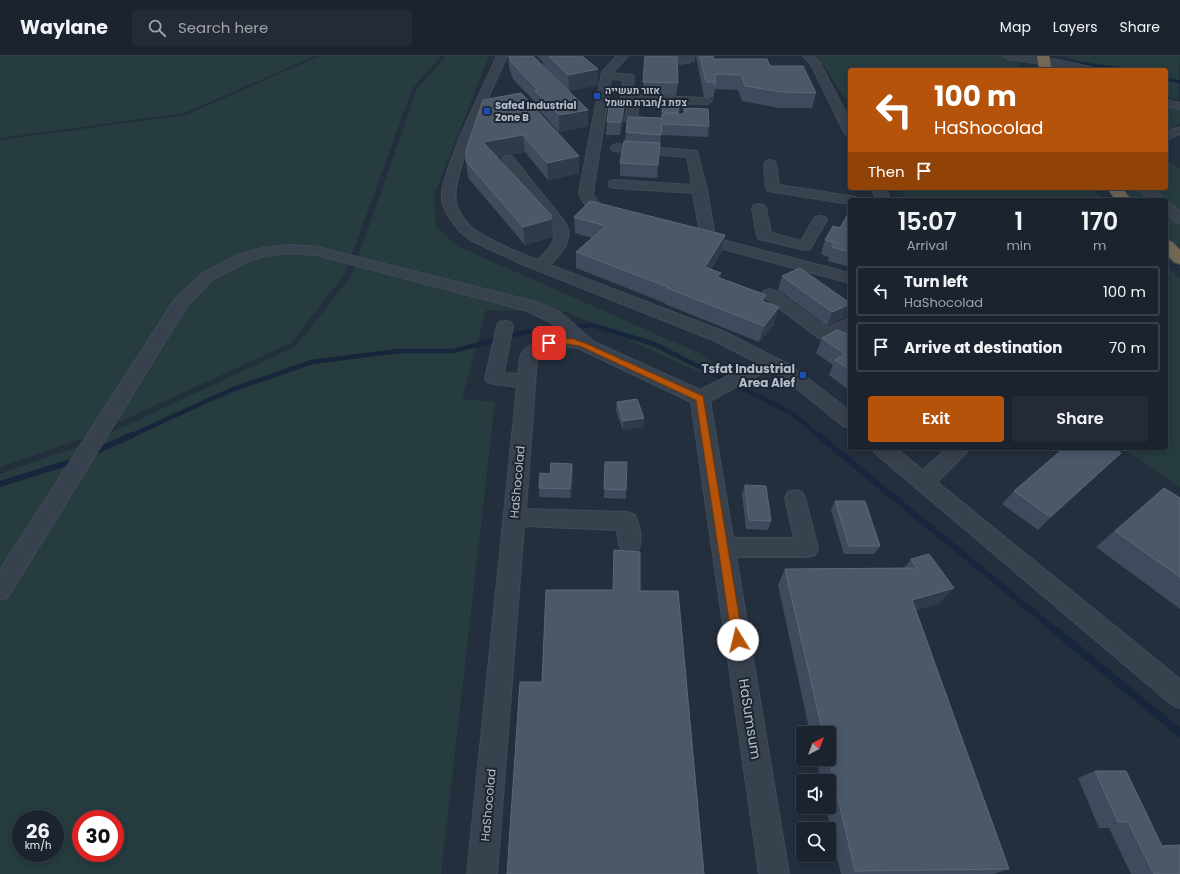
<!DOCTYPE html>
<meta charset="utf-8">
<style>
:root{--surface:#1b232e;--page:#242b36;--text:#f1f3f6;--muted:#a0a4aa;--line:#39404a;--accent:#b45309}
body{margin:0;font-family:Poppins,Heebo,sans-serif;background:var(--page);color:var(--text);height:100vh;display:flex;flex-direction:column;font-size:15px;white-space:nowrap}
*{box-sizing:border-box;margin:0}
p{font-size:13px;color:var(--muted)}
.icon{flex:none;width:22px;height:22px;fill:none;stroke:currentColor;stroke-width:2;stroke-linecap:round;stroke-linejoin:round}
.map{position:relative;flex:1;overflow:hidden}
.panel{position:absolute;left:848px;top:142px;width:320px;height:252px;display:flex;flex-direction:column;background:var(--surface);border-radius:4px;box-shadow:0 2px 10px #0003,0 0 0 1px var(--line)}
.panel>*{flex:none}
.guide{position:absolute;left:848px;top:12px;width:320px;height:122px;border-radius:4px;box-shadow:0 2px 10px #0003,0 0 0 1px var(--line);background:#b45309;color:#fff;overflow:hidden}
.needle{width:26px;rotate:42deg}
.fabs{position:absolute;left:796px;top:670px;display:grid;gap:8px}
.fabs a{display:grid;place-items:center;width:40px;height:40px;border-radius:4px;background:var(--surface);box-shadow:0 2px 10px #0003,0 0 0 1px var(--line);font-size:20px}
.speed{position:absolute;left:12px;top:754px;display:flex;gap:8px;font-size:20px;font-weight:700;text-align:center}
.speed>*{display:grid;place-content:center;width:52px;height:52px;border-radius:50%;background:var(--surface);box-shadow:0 2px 10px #0003,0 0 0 1px var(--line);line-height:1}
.speed small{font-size:10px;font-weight:400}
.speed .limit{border:6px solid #d22;background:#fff;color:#111}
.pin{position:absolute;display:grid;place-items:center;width:34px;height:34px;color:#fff;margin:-17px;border-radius:8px;box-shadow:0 2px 6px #0006}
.me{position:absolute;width:44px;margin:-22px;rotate:351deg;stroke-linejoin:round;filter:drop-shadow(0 0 3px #0008)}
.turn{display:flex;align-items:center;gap:14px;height:84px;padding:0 20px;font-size:18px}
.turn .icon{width:52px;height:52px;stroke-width:2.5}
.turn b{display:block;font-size:28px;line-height:34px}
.then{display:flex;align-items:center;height:38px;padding:0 20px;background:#0003;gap:8px;font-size:15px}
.eta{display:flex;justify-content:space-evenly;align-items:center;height:68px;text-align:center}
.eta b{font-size:24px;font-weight:600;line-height:28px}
.cta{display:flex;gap:8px;margin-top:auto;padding:8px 20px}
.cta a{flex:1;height:46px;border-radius:4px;background:var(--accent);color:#fff;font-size:16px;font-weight:600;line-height:46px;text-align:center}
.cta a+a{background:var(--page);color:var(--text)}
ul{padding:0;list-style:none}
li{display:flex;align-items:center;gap:12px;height:50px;margin:0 8px 6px;padding:0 12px;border:2px solid var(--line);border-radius:4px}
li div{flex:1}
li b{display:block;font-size:15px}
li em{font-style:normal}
header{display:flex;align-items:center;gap:24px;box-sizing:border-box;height:56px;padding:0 20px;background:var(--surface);border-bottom:1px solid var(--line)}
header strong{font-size:19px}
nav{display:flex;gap:22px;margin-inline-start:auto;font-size:14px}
.search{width:280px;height:36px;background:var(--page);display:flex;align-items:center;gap:10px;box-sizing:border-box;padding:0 14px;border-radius:4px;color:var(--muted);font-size:15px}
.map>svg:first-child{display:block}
.green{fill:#263c3f;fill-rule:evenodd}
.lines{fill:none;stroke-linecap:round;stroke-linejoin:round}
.stream-far3{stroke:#17263c;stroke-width:3}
.stream-far2{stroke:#17263c;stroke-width:4.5}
.stream-far1{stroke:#17263c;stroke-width:6}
.stream{stroke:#17263c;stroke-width:8}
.minor-casing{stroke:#414a57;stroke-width:2}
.highway-casing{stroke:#434c59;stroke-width:2}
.minor{fill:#38414e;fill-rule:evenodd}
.highway{fill:#746855;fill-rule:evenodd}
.highway-bridge-casing{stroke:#434c59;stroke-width:13;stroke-linecap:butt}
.highway-bridge{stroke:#746855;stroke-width:12}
.wall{fill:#3f4b5c}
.shaded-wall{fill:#2f3b4b}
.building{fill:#4b5868;stroke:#5c6777}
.route{fill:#b45309;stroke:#753606}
.transit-dot{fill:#1a4fb4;stroke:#1d2633;stroke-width:1.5}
.labels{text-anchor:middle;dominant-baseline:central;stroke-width:4;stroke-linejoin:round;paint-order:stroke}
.far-poi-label{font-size:10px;font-weight:bold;fill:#b4bcc9;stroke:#1d2633;text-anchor:start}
.poi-label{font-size:12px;font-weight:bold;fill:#b4bcc9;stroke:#1d2633;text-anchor:end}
.street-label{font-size:12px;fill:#b4bcc9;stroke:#1d2633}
.near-street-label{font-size:14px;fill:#b4bcc9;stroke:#1d2633}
</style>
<header>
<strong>Waylane</strong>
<div class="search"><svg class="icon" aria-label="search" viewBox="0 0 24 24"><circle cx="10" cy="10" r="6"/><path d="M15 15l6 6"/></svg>Search here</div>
<nav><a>Map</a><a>Layers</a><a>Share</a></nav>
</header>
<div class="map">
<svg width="1180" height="818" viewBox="0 0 1180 818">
<rect width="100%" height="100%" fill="#242f3e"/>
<g class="green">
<polygon points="0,0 315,0 184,57 0,82"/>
<polygon points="320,0 441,0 412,33 345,218 291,287 89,380 0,411 0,84 186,59"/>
<path d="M446,0H489L434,139L436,171L457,190L697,296L717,310L699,316L567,256L486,254L462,343L495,346L441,818H0V418L91,386L296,290L352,219L417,33ZM21,763H55V797H21ZM81,763H115V797H81Z"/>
<polygon points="817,0 1019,0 1019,14 850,14 850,50"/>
<polygon points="1065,0 1180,0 1178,43 1166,42 1166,14 1105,14"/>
<polygon points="1166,50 1180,54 1180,67 1166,75"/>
<polygon points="1166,103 1180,113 1180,156 1153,132 1166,132"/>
<polygon points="900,132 1092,132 1104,144 906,144"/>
<polygon points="1122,132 1138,132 1150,144 1132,144"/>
<polygon points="1166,158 1180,169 1180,195 1166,181"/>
<polygon points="1166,209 1180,223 1180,431 1123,392 1166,392"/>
</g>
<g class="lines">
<g class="stream-far3">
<polyline points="1060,5 1131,14"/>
<polyline points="1166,23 1180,26"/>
</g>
<polyline class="stream-far2" points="130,380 231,334 312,306 398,295 453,295 526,276 592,269 654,288 793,358 819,380"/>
<g class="stream-far1">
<polyline points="818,379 1056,575"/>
<polyline points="92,397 132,379"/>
<polyline points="0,428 77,404"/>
</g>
<polyline class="stream" points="1055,574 1180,677"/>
<g class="minor-casing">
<g id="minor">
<path d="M497,0H507C494,30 450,117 456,147C457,154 463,162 468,168C480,182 520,197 538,204C549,193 558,185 552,169L502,103L504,100H512L564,165C576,182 562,197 550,209L725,276L790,309L850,355V372L843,370L778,317L770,313L710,345L733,482H794L785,442L788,436L795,434L802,436L805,442L818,492L815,499L807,501H736L789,818H759L691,346L578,292C562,289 550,293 537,302L526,453L627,456L635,459C640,469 643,484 638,495L630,497L622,495L619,488L617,474L524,470L497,818H467L517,331L488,327L485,323L497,270L499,266L505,265L511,266L513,270L504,317L518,318C519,312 519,305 521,299C526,287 554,280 566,280L549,265L524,254L317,199L290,197L264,200L248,205L213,223L187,250L8,541L0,544V514L175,243L203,217L238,199L263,192L290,189L317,191L536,246L561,257L594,286L700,334L756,306L713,284L522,208L472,185L459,175L447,158L442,147V134L447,116L459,83Z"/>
<path d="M617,0H628L612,17L633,19L634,21L632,39L707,42L712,45L707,48L639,46L637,61L659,63L661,65L659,67C650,70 636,69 627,66L625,64L628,45L622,44L621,42L623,24L611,23L593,137C599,155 613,149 620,159L618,162C602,166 584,152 579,137L602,16Z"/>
<path d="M684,0H694V4C689,9 663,9 658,4L663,1Z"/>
<polygon points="803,0 814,0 820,7 850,65 850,80 846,78 844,76 811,8"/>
<path d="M1003,0C1034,0 1064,4 1094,12L1095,14H1078L1008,3Z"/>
<polygon points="1166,44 1180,47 1180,53 1166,50"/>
<polygon points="1180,71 1180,78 1166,84 1166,76"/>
<polygon points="617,88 697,95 707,134 715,182 850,217 850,227 693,185 691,182 693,179 700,178 693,137 615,132 610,131 608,128 610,125 615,124 692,129 687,101 613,95 611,92 613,89"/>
<polygon points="770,104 774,105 776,108 779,129 850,140 855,141 857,144 850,144 850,148 768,135 766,132 764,108 766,105"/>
<polygon points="871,132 885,132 891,144 877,144"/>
<polygon points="1138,132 1153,132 1165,144 1150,144"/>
<polygon points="1166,147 1171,148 1180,156 1180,167 1175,166 1166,158"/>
<polygon points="759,148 764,149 766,152 771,177 801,185 815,161 820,160 825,161 827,164 810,193 805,194 759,183 757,180 752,152 754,149"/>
<path d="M770,233L776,235L827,272L850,262V274C840,279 831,286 820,283L764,241L762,238L764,235Z"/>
<polygon points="872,392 895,392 923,414 947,392 969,392 966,397 937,426 1180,623 1180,652 1171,648 875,397"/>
</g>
</g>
<g class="highway-casing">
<g id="highway">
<polygon points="1107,132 1122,132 1131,144 1116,144"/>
<polygon points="1166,184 1172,186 1180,194 1180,208 1174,206 1166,198"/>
</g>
</g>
<use href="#minor" class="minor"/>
<use href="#highway" class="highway"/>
<g class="highway-bridge-casing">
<polyline id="highway-bridge" points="1043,0 1045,11"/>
</g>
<use href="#highway-bridge" class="highway-bridge"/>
</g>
<g class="wall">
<polygon points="508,0 533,0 588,70 559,76 536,51 536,47 513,23 509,12"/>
<polygon points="537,0 582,0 598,13 598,29 569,35 543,9 543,6"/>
<polygon points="645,0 678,27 676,40 643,38"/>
<polygon points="696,0 713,0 714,3 770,10 816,37 812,52 779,52 742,45 738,34 715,33 713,44 711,42 704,41"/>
<polygon points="483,44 579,117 548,124 525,96 497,101 552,177 552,181 525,189 468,122 466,105"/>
<polygon points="663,44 677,51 679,51 678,58 683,58 683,52 709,70 708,81 661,79 657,122 620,120 620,107 625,85 626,76 662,62"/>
<polygon points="624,63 620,79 606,79 607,66"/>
<polygon points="850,154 850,211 828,205 829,201 821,198 825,184 840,172"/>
<polygon points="574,161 725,179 722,195 711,213 721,217 720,222 766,239 764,246 774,268 759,286 665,248 665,247 576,212 576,196 592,182 575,177"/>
<polygon points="782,220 845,261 827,270 778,234"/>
<polygon points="850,279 850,335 829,319 833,309 816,297 822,282"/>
<polygon points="617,346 644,362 643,371 623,374 616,355"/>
<polygon points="1121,397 1107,410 1038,474 1002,448 1014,435"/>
<polygon points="605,406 626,434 626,443 604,442"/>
<polygon points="572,408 573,417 571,442 539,441 539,432 550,418"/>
<polygon points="745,429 771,465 768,474 746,473 742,438"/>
<polygon points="1164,432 1180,442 1180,553 1096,491"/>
<polygon points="835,445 880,490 874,498 844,498 831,454"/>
<polygon points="911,503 940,547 916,554 1009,813 993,818 841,818 826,751 829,751 829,725 821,725 816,703 829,703 829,677 810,677 778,529 785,513 904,512"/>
<polygon points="1095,715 1162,790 1180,818 1131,818 1109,772 1099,772 1078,722"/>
</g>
<g class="shaded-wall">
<polygon points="598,13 598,29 569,35 568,19"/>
<polygon points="624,51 624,63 620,79 621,66"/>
<polygon points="588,54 588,70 559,76 559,59"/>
<polygon points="523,79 525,96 485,103 483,86"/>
<polygon points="579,100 579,117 548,124 547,107"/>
<polygon points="551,159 552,181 525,189 523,171"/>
<polygon points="725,179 722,195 702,226 705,211"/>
<polygon points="721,217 718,233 717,221"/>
<polygon points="766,239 762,255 762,245"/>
<polygon points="850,248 850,249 845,261 827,270 832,256"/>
<polygon points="779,251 774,268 759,286 764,270"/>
<polygon points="644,362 643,371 623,374 623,365"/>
<polygon points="1121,397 1107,410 1038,474 1050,461"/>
<polygon points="572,408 573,417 571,442 570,433"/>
<polygon points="954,532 940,547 899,559 912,544"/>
</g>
<g class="building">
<polygon points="509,0 533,0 588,54 559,59 535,35 538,34 512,7"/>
<polygon points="549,0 582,0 598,13 568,19"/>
<polygon points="645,0 677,0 678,27 643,26"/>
<polygon points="700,0 713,0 714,3 767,3 770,10 803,10 816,37 782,36 745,30 741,19 715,18 715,29 713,26 706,26"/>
<polygon points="521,37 579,100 547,107 523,79 483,86 551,159 551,163 523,171 466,105 466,94 483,44"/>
<polygon points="663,44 677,44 677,51 679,51 678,57 662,56"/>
<polygon points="609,50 624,51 621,66 607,66"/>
<polygon points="683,52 708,53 709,70 662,68 661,79 626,76 628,61 662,62 662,58 683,58 686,55"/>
<polygon points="624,85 660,87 658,109 620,107"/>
<polygon points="590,145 725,179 705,211 721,217 717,221 766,239 762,245 779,251 764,270 667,232 668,231 576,196 606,170 574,161"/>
<polygon points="850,154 850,196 832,191 835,187 825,184 833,170 840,172"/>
<polygon points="800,212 850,247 850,248 832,256 782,220"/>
<polygon points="837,274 850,279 850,314 835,304 845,298 822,282"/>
<polygon points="637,343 644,362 623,365 617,346"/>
<polygon points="1064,392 1113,392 1121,397 1050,461 1014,435"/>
<polygon points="605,406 627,406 626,434 604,433"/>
<polygon points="551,407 572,408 570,433 539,432 540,417 550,418"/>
<polygon points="745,429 766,430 771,465 749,464"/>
<polygon points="1164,432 1180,442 1180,521 1115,475"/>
<polygon points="835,445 865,445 880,490 849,490"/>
<polygon points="614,494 640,496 640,535 678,535 704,818 507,818 520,626 542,626 546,534 613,534"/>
<polygon points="929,498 954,532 912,544 1009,813 855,815 829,703 829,677 823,677 785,513 917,512 911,503"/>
<polygon points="1095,715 1126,715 1162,790 1180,789 1180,818 1154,818 1128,766 1118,766"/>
</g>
<polygon class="route" points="560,282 573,283 585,287 703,340 743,584 742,588 738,590 734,588 732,584 696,344 580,290 560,287 549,290 545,287 546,286"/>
<g class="transit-dot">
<rect x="593" y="36" width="8" height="8" rx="2"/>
<rect x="483" y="51" width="8" height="8" rx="2"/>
<rect x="799" y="315" width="8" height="8" rx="2"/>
</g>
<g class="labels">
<g class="far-poi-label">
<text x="605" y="34">אזור תעשייה<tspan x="605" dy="12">צפת ג/חברת חשמל</tspan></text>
<text x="495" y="49">Safed Industrial<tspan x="495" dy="12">Zone B</tspan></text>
</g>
<g class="poi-label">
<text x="795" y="312">Tsfat Industrial<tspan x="795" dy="14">Area Alef</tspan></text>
</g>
<g class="street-label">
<text transform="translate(517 426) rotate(-85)">HaShocolad</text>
<text transform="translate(488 749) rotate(-85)">HaShocolad</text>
</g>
<g class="near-street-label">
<text transform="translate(750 663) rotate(81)">HaSumsum</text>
</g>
</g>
</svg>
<div class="fabs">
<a><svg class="needle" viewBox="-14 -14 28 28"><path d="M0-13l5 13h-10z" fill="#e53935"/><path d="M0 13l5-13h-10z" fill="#a0a4aa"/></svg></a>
<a><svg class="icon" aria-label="sound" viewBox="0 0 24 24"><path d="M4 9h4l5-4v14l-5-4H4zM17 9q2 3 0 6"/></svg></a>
<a><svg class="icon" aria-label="search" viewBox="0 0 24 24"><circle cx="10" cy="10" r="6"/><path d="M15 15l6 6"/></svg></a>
</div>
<div class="speed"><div>26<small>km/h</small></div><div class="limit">30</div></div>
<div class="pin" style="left:549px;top:287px;background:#d93025"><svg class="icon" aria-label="arrive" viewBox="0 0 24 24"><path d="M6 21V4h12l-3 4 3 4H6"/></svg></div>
<svg class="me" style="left:738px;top:584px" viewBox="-20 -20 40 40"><circle r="19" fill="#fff"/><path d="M0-13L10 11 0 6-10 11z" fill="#b45309"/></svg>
<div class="guide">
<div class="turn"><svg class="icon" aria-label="left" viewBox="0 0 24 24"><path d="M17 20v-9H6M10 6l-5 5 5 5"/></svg><div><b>100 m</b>HaShocolad</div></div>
<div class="then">Then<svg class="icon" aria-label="arrive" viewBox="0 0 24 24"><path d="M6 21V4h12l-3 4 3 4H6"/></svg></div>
</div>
<section class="panel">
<div class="eta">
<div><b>15:07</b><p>Arrival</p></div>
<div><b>1</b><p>min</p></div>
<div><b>170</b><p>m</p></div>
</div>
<ul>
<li><svg class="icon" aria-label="left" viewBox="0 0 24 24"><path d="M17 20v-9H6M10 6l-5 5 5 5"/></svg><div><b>Turn left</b><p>HaShocolad</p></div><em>100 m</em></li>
<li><svg class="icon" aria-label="arrive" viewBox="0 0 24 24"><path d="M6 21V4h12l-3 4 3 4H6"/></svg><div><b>Arrive at destination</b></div><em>70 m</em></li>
</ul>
<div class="cta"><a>Exit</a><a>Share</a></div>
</section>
</div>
